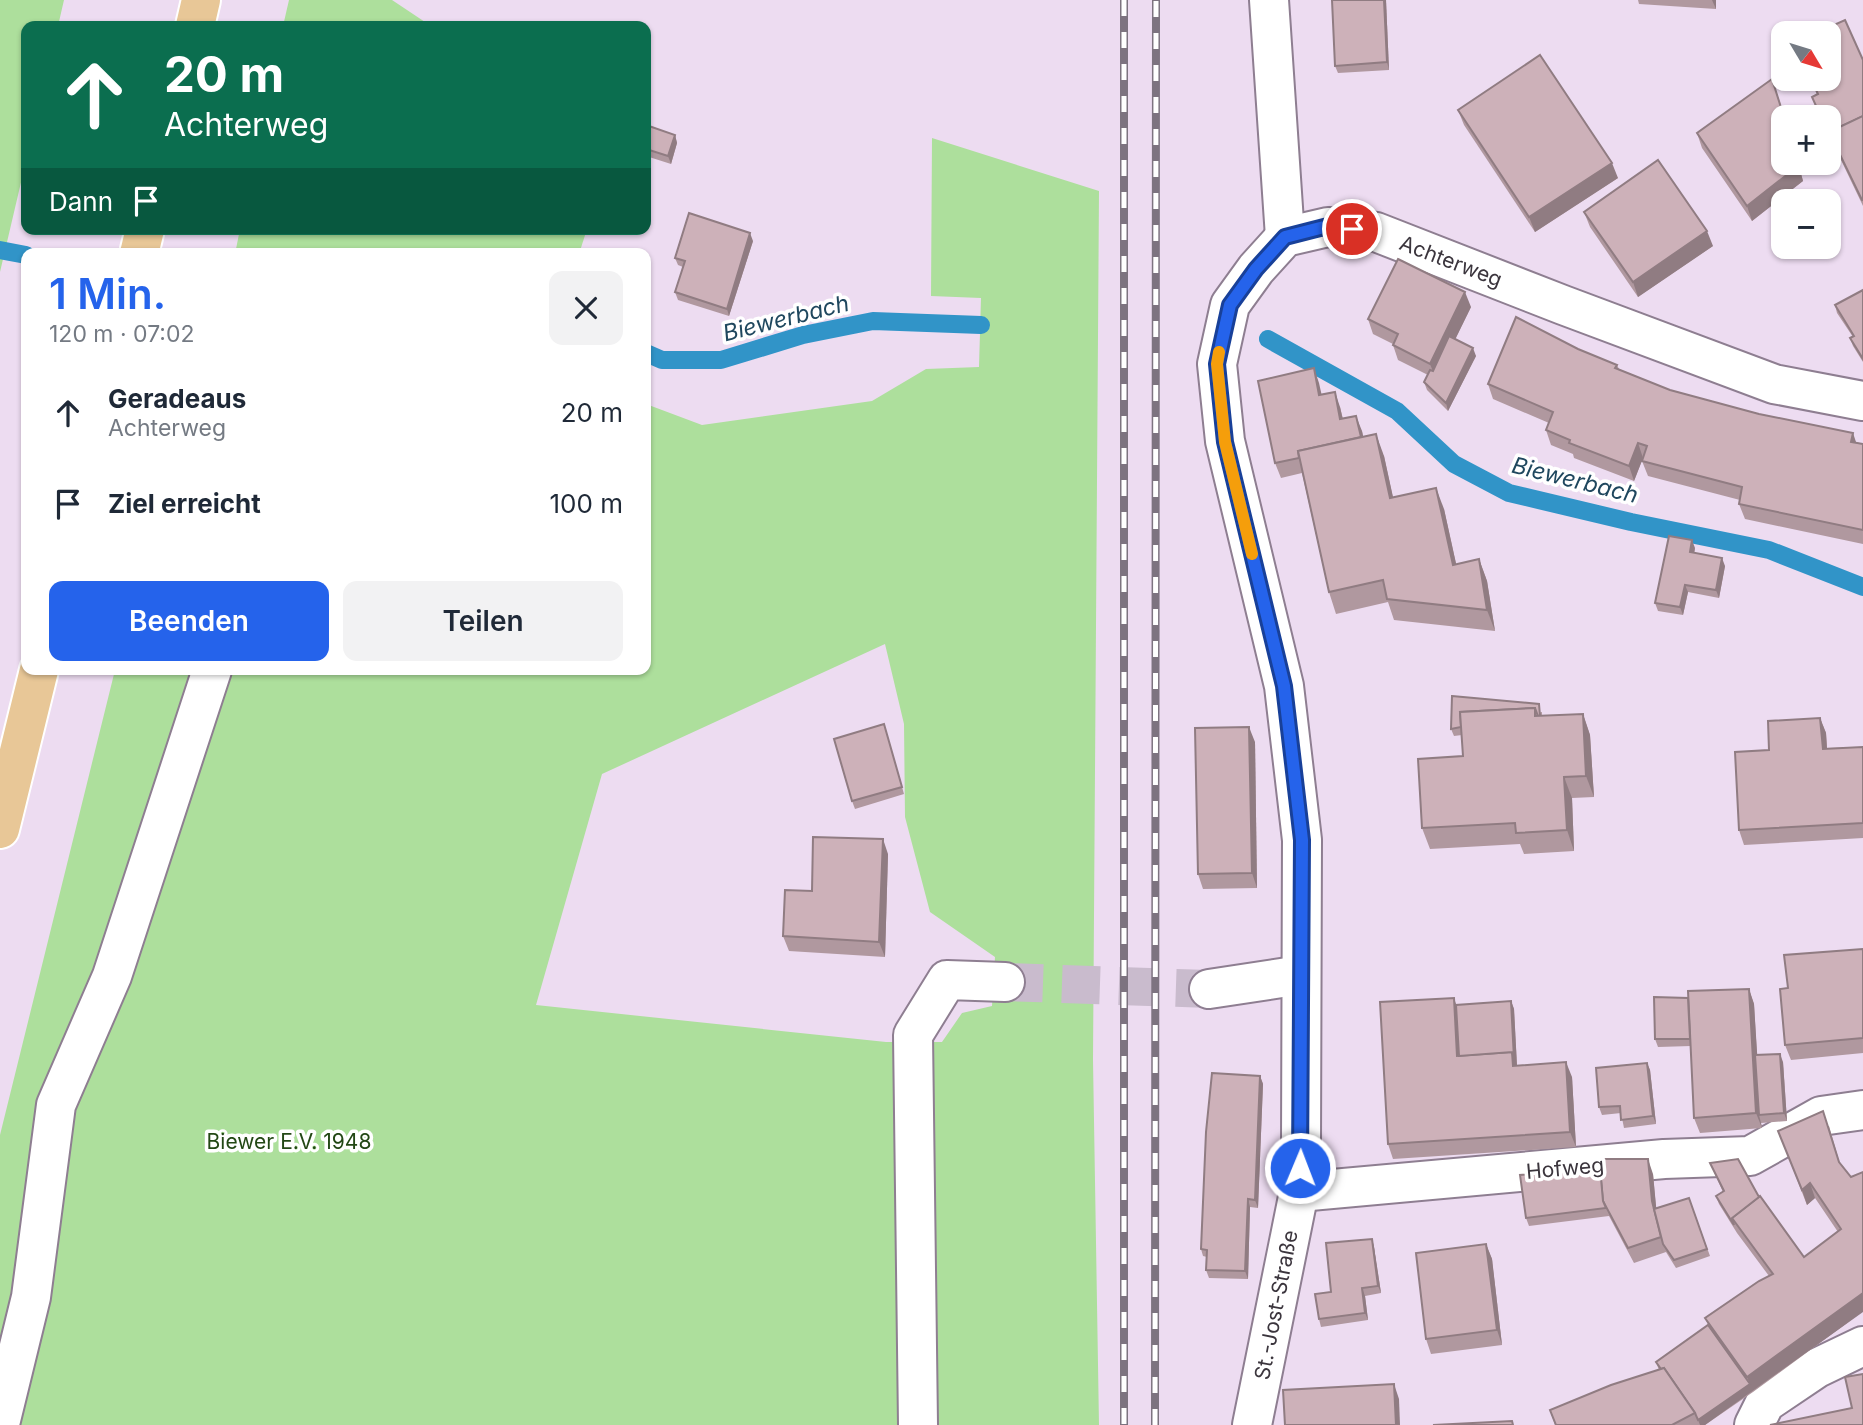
<!DOCTYPE html>
<html lang="de">
<meta charset="utf-8">
<style>
:root{--surface:#fff;--page:#f2f2f3;--text:#1f2937;--muted:#747a83;--accent:#2563eb}
body{margin:0;font-family:Inter,sans-serif;background:var(--page);color:var(--text);height:100vh;display:flex;flex-direction:column;font-size:26px;white-space:nowrap}
*{box-sizing:border-box;margin:0}
p{font-size:23px;color:var(--muted)}
.icon{flex:none;width:38px;height:38px;fill:none;stroke:currentColor;stroke-width:2;stroke-linecap:round;stroke-linejoin:round}
.map{position:relative;flex:1;overflow:hidden}
.details{position:absolute;left:21px;top:248px;width:630px;height:427px;display:flex;flex-direction:column;background:var(--surface);border-radius:14px;box-shadow:0 2px 5px #0004}
.details>*{flex:none}
.guide{position:absolute;left:21px;top:21px;width:630px;height:214px;border-radius:14px;box-shadow:0 2px 5px #0004;background:#0b6e4f;color:#fff;overflow:hidden}
.needle{width:46px;rotate:128deg}
.controls{position:absolute;left:1771px;top:21px;display:grid;gap:14px}
.controls a{display:grid;place-items:center;width:70px;height:70px;border-radius:14px;background:var(--surface);box-shadow:0 2px 5px #0004;font-size:35px}
.pin{position:absolute;display:grid;place-items:center;width:60px;height:60px;color:#fff;margin:-30px;border:4px solid #fff;border-radius:50%;box-shadow:0 2px 7px #0007}
.me{position:absolute;width:77px;margin:-38px;rotate:1deg;stroke-linejoin:round;filter:drop-shadow(0 0 5px #0008)}
.turn{display:flex;align-items:center;gap:24px;height:147px;padding:0 28px;font-size:32px}
.turn .icon{width:91px;height:91px;stroke-width:2.5}
.turn b{display:block;font-size:49px;line-height:60px}
.then{display:flex;align-items:center;height:66px;padding:0 28px;background:#0003;gap:14px;font-size:26px}
.round{display:grid;place-items:center;flex:none;width:74px;height:74px;border-radius:14px;background:var(--page)}
.overview{display:flex;align-items:center;justify-content:space-between;height:119px;padding:0 28px}
h1{font-size:42px;font-weight:600;line-height:52px;color:var(--accent)}
.button{display:flex;gap:14px;margin-top:auto;padding:14px 28px}
.button a{flex:1;height:80px;border-radius:14px;background:var(--accent);color:#fff;font-size:28px;font-weight:600;line-height:80px;text-align:center}
.button a+a{background:var(--page);color:var(--text)}
ul{padding:0;list-style:none}
li{display:flex;align-items:center;gap:21px;height:91px;padding:0 28px}
li div{flex:1}
li b{display:block;font-size:26px}
li em{font-style:normal}
.map>svg:first-child{display:block}
.green{fill:#addf9c;fill-rule:evenodd}
.lines{fill:none;stroke-linecap:round;stroke-linejoin:round}
.stream{stroke:#3194c8;stroke-width:18}
.minor-tunnel{stroke:#c9bbcd;stroke-width:38;stroke-dasharray:38 19;stroke-linecap:butt}
.minor-casing{stroke:#8e7e91;stroke-width:42}
.major-casing{stroke:#fff;stroke-width:42}
.minor{stroke:#fff;stroke-width:38}
.major{stroke:#e8c797;stroke-width:38}
.rail-casing{stroke:#7d7380;stroke-width:8}
.rail{stroke:#fff;stroke-width:5;stroke-dasharray:16;stroke-linecap:butt}
.wall{fill:#b0989f}
.shaded-wall{fill:#907c82}
.building{fill:#cdb1b9;stroke:#907c82;stroke-width:2}
.route-casing{stroke:#184099;stroke-width:18}
.route{stroke:#2563eb;stroke-width:12}
.slow{stroke:#f59e0b;stroke-width:12}
.labels{text-anchor:middle;dominant-baseline:central;stroke-width:7;stroke-linejoin:round;paint-order:stroke}
.street-label{font-size:21px;fill:#3b353d;stroke:#fff}
.park-label{font-size:21px;fill:#234815;stroke:#fff}
.water-label{font-size:23px;font-style:italic;fill:#1f475e;stroke:#fff}
</style>
<div class="map">
<svg width="1863" height="1425" viewBox="0 0 1863 1425">
<rect width="100%" height="100%" fill="#eddcf1"/>
<g class="green">
<polygon points="0,0 64,0 58,26 26,26 26,161 0,272"/>
<polygon points="289,0 392,0 431,26 283,26"/>
<path d="M932,138L1099,191L1093,1060L1099,1425H0V1135L115,670H646V404L702,425L872,401L926,369L979,367L981,298L931,296ZM885,644L904,724L905,817L930,912L995,957L992,1006L962,1013L942,1042H886L536,1005L602,774Z"/>
<polygon points="240,229 587,229 579,254 235,254"/>
</g>
<g class="lines">
<g class="stream">
<polyline points="0,250 26,255"/>
<polyline points="1268,339 1397,411 1454,464 1509,493 1631,522 1769,550 1863,587"/>
<polyline points="646,353 662,360 721,360 803,335 873,321 981,325"/>
</g>
<polyline class="minor-tunnel" points="1005,982 1209,989"/>
<g class="minor-casing">
<g id="minor">
<polyline points="1269,0 1285,237"/>
<polyline points="1209,989 1301,975"/>
<polyline points="1299,1192 1664,1159 1750,1156 1821,1116 1863,1110"/>
<polyline points="0,1424 31,1297 56,1105 112,976 212,670"/>
<polyline points="918,1425 913,1035 947,980 1005,982"/>
<polyline points="1252,1425 1299,1192 1301,1144 1302,840 1284,686 1225,441 1217,364 1230,305 1256,269 1285,237 1328,227 1376,232 1563,305 1774,384 1863,401"/>
<polyline points="1754,1425 1765,1403 1817,1368 1863,1346"/>
</g>
</g>
<g class="major-casing">
<g id="major">
<polyline points="195,26 201,0"/>
<polyline points="139,254 145,229"/>
<polyline points="0,829 39,670"/>
</g>
</g>
<use href="#minor" class="minor"/>
<use href="#major" class="major"/>
<g class="rail-casing">
<g id="rail">
<polyline points="1124,0 1124,1425"/>
<polyline points="1155,1425 1156,0"/>
</g>
</g>
<use href="#rail" class="rail"/>
</g>
<g class="wall">
<polygon points="1386,0 1389,70 1338,73 1335,66"/>
<polygon points="1638,0 1716,0 1716,9 1639,4"/>
<polygon points="1863,59 1863,206 1829,135 1829,117 1820,117 1815,105 1812,97 1817,94 1810,79 1829,79"/>
<polygon points="1772,79 1785,117 1783,117 1783,163 1798,163 1803,181 1752,221 1702,148 1697,133"/>
<polygon points="1458,110 1618,178 1535,232 1464,125"/>
<polygon points="646,125 675,135 677,143 671,164 646,156"/>
<polygon points="1584,212 1713,246 1638,297 1590,227"/>
<polygon points="753,241 729,316 678,300 675,292 683,267 678,265 675,258"/>
<polygon points="1863,290 1863,362 1853,346 1850,338 1853,337 1837,313 1835,305"/>
<polygon points="1471,307 1455,339 1476,356 1448,411 1427,390 1424,382 1428,375 1398,360 1393,345 1393,344 1373,334 1368,319"/>
<polygon points="1578,349 1617,365 1619,369 1670,390 1863,444 1863,544 1745,519 1739,504 1740,500 1648,476 1642,461 1643,458 1634,481 1574,458 1573,454 1551,445 1546,430 1549,423 1493,399 1488,384"/>
<polygon points="1314,368 1321,394 1340,407 1343,419 1362,431 1363,437 1384,456 1393,498 1444,509 1456,564 1479,559 1487,581 1495,631 1394,620 1388,602 1336,614 1329,592 1302,473 1281,478 1275,463"/>
<polygon points="1695,548 1694,553 1725,566 1719,598 1688,592 1683,615 1658,611 1655,603"/>
<polygon points="1542,712 1542,716 1583,714 1590,735 1594,797 1572,798 1574,851 1524,854 1520,844 1430,849 1422,828 1463,756 1462,735 1454,736 1451,729"/>
<polygon points="1820,718 1826,733 1827,748 1863,747 1863,838 1744,845 1739,830 1769,750"/>
<polygon points="884,724 904,794 855,809 852,801"/>
<polygon points="1255,742 1257,888 1203,889 1198,874"/>
<polygon points="888,854 885,957 789,951 783,936 812,891"/>
<polygon points="1863,949 1863,1053 1791,1060 1785,1045 1788,988"/>
<polygon points="1749,989 1754,1004 1757,1055 1783,1062 1787,1121 1761,1123 1762,1128 1700,1133 1694,1118 1691,1046 1658,1047 1655,1039 1688,998"/>
<polygon points="1511,1001 1514,1009 1517,1065 1572,1077 1576,1147 1393,1159 1388,1144 1456,1005"/>
<polygon points="1647,1063 1650,1070 1656,1124 1624,1128 1621,1113 1602,1115 1599,1107"/>
<polygon points="1260,1076 1263,1084 1258,1208 1250,1207 1248,1279 1209,1278 1206,1270 1207,1257 1203,1256 1201,1249"/>
<polygon points="1829,1126 1840,1164 1847,1323 1753,1392 1705,1425 1555,1425 1550,1410 1659,1370 1656,1362 1708,1325 1705,1318 1769,1276 1737,1233 1719,1204 1716,1196 1723,1192 1710,1163 1759,1197 1804,1257 1838,1232 1815,1198 1807,1205 1778,1131"/>
<polygon points="1653,1174 1656,1208 1689,1198 1710,1256 1676,1268 1666,1252 1634,1263 1609,1216 1529,1226 1526,1218"/>
<polygon points="1372,1239 1374,1247 1381,1293 1365,1296 1368,1320 1321,1327 1319,1319 1331,1292"/>
<polygon points="1486,1244 1492,1259 1502,1345 1431,1354 1426,1339"/>
</g>
<g class="shaded-wall">
<polygon points="1384,0 1386,0 1389,70 1387,62"/>
<polygon points="1712,0 1716,0 1716,9"/>
<polygon points="675,135 677,143 671,164 668,156"/>
<polygon points="1612,163 1618,178 1535,232 1529,217"/>
<polygon points="1797,163 1798,163 1803,181 1752,221 1747,206"/>
<polygon points="1707,231 1713,246 1638,297 1633,282"/>
<polygon points="750,233 753,241 729,316 727,309"/>
<polygon points="1465,292 1471,307 1436,379 1430,364"/>
<polygon points="1473,348 1476,356 1448,411 1446,403"/>
<polygon points="1314,368 1319,383 1325,410 1319,395"/>
<polygon points="1335,392 1340,407 1346,434 1340,419"/>
<polygon points="1356,416 1362,431 1368,459 1363,444"/>
<polygon points="1853,433 1858,448 1851,442"/>
<polygon points="1376,434 1384,456 1398,520 1390,498"/>
<polygon points="1638,443 1643,458 1634,481 1629,466"/>
<polygon points="1436,488 1444,509 1461,586 1453,565"/>
<polygon points="1692,540 1695,548 1693,560 1690,552"/>
<polygon points="1722,558 1725,566 1719,598 1716,590"/>
<polygon points="1479,559 1487,581 1495,631 1487,610"/>
<polygon points="1685,585 1688,592 1683,615 1680,607"/>
<polygon points="1583,714 1590,735 1594,797 1586,776"/>
<polygon points="1820,718 1826,733 1828,764 1823,749"/>
<polygon points="1249,727 1255,742 1257,888 1252,873"/>
<polygon points="1564,777 1572,798 1574,851 1567,830"/>
<polygon points="883,839 888,854 885,957 879,942"/>
<polygon points="1749,989 1754,1004 1761,1115 1759,1115 1761,1123 1762,1128 1756,1113"/>
<polygon points="1454,998 1459,1013 1462,1063 1457,1056"/>
<polygon points="1511,1001 1514,1009 1517,1067 1513,1066 1512,1052"/>
<polygon points="1780,1054 1783,1062 1787,1121 1784,1113"/>
<polygon points="1566,1062 1572,1077 1576,1147 1570,1132"/>
<polygon points="1647,1063 1650,1070 1656,1124 1653,1116"/>
<polygon points="1260,1076 1263,1084 1258,1208 1255,1200"/>
<polygon points="1648,1159 1653,1174 1657,1216 1663,1244 1652,1201"/>
<polygon points="1810,1183 1815,1198 1807,1205 1802,1190"/>
<polygon points="1248,1199 1250,1207 1248,1279 1245,1271"/>
<polygon points="1372,1239 1374,1247 1381,1293 1378,1286"/>
<polygon points="1486,1244 1492,1259 1502,1345 1497,1330"/>
<polygon points="1362,1288 1365,1296 1368,1320 1365,1313"/>
<polygon points="1863,1293 1863,1312 1705,1425 1700,1425 1698,1420 1750,1384 1747,1377"/>
<polygon points="1394,1384 1399,1399 1400,1425 1396,1425"/>
</g>
<g class="building">
<polygon points="1332,0 1384,0 1387,62 1335,66"/>
<polygon points="1845,20 1863,60 1863,116 1829,132 1832,140 1829,133 1829,117 1821,117 1812,97 1818,94 1811,79 1829,79 1829,33 1816,33"/>
<polygon points="1540,55 1612,163 1529,217 1458,110"/>
<polygon points="1772,79 1784,117 1783,163 1797,163 1798,166 1747,206 1697,133"/>
<polygon points="1863,116 1863,200 1862,200 1829,132"/>
<polygon points="646,125 675,135 668,156 646,149"/>
<polygon points="1658,160 1707,231 1633,282 1584,212"/>
<polygon points="689,213 750,233 727,309 675,292 685,261 675,258"/>
<polygon points="1398,259 1465,292 1430,364 1393,345 1398,334 1368,319"/>
<polygon points="1863,290 1863,359 1850,338 1854,336 1835,305"/>
<polygon points="1516,317 1578,349 1617,365 1615,368 1670,390 1759,414 1853,433 1851,442 1863,444 1863,530 1739,504 1742,487 1642,461 1647,446 1638,443 1629,466 1569,443 1570,440 1546,430 1553,412 1488,384"/>
<polygon points="1449,336 1473,348 1446,403 1424,382 1430,370 1433,371"/>
<polygon points="1314,368 1319,395 1335,392 1340,419 1356,416 1361,437 1298,451 1299,458 1275,463 1258,381"/>
<polygon points="1376,434 1390,498 1436,488 1453,565 1479,559 1487,610 1387,599 1383,580 1329,592 1298,451"/>
<polygon points="1669,536 1692,540 1690,552 1722,558 1716,590 1685,585 1680,607 1655,603"/>
<polygon points="1452,696 1539,704 1540,716 1538,716 1535,708 1460,712 1461,727 1451,729"/>
<polygon points="1535,708 1535,716 1583,714 1586,776 1564,777 1567,830 1516,833 1515,823 1422,828 1418,759 1463,756 1460,712"/>
<polygon points="1820,718 1823,749 1863,747 1863,823 1739,830 1735,752 1769,750 1768,721"/>
<polygon points="884,724 902,787 852,801 834,739"/>
<polygon points="1249,727 1252,873 1198,874 1195,728"/>
<polygon points="813,837 883,839 879,942 783,936 785,890 812,891"/>
<polygon points="1863,949 1863,1038 1785,1045 1780,989 1788,988 1784,955"/>
<polygon points="1749,989 1756,1113 1694,1118 1688,991"/>
<polygon points="1654,997 1688,998 1690,1039 1655,1039"/>
<polygon points="1454,998 1457,1056 1512,1052 1513,1066 1566,1062 1570,1132 1388,1144 1380,1002"/>
<polygon points="1511,1001 1514,1059 1512,1052 1459,1056 1456,1005"/>
<polygon points="1780,1054 1784,1113 1759,1115 1755,1055"/>
<polygon points="1647,1063 1653,1116 1621,1120 1620,1106 1599,1107 1596,1068"/>
<polygon points="1212,1073 1260,1076 1255,1200 1248,1199 1245,1271 1206,1270 1207,1250 1201,1249 1206,1132"/>
<polygon points="1823,1111 1839,1162 1851,1177 1863,1172 1863,1293 1747,1377 1705,1318 1759,1281 1773,1274 1732,1218 1760,1196 1804,1257 1841,1229 1810,1183 1802,1190 1778,1131"/>
<polygon points="1599,1159 1648,1159 1652,1201 1661,1237 1628,1248 1603,1201"/>
<polygon points="1738,1159 1759,1197 1732,1218 1734,1225 1716,1196 1724,1191 1710,1163"/>
<polygon points="1600,1167 1603,1201 1606,1208 1526,1218 1520,1175 1565,1172"/>
<polygon points="1689,1198 1707,1249 1674,1260 1663,1244 1654,1209"/>
<polygon points="1372,1239 1378,1286 1362,1288 1365,1313 1319,1319 1315,1294 1331,1292 1326,1243"/>
<polygon points="1486,1244 1497,1330 1426,1339 1416,1253"/>
<polygon points="1708,1325 1750,1384 1698,1420 1695,1413 1664,1368 1661,1369 1656,1362"/>
<polygon points="1664,1368 1695,1413 1672,1425 1556,1425 1550,1410 1611,1385"/>
<polygon points="1863,1374 1863,1425 1770,1425 1852,1408 1845,1377"/>
<polygon points="1394,1384 1396,1425 1285,1425 1283,1390"/>
<polygon points="1512,1421 1513,1425 1433,1425"/>
</g>
<g class="lines">
<g class="route-casing">
<polyline id="route" points="1300,1168 1302,840 1284,686 1225,442 1217,364 1230,305 1256,269 1285,237 1328,226 1352,229"/>
</g>
<use href="#route" class="route"/>
<polyline class="slow" points="1219,352 1217,364 1225,442 1252,554"/>
</g>
<g class="labels">
<g class="street-label">
<text transform="translate(1451 261) rotate(21)">Achterweg</text>
<text transform="translate(1565 1168) rotate(-5)">Hofweg</text>
<text transform="translate(1276 1305) rotate(-79)">St.-Jost-Straße</text>
</g>
<g class="park-label">
<text x="289" y="1141">Biewer E.V. 1948</text>
</g>
<g class="water-label">
<text transform="translate(786 318) rotate(-14)">Biewerbach</text>
<text transform="translate(1575 480) rotate(14)">Biewerbach</text>
</g>
</g>
</svg>
<div class="controls">
<a><svg class="needle" viewBox="-14 -14 28 28"><path d="M0-13l5 13h-10z" fill="#e53935"/><path d="M0 13l5-13h-10z" fill="#747a83"/></svg></a>
<a>+</a>
<a>−</a>
</div>
<div class="pin" style="left:1352px;top:229px;background:#d93025"><svg class="icon" aria-label="arrive" viewBox="0 0 24 24"><path d="M6 21V4h12l-3 4 3 4H6"/></svg></div>
<svg class="me" style="left:1300px;top:1168px" viewBox="-20 -20 40 40"><circle r="17" fill="#2563eb" stroke="#fff" stroke-width="3"/><path d="M0-11L8 9 0 5-8 9z" fill="#fff"/></svg>
<div class="guide">
<div class="turn"><svg class="icon" aria-label="ahead" viewBox="0 0 24 24"><path d="M12 20V5M6 11l6-6 6 6"/></svg><div><b>20 m</b>Achterweg</div></div>
<div class="then">Dann<svg class="icon" aria-label="arrive" viewBox="0 0 24 24"><path d="M6 21V4h12l-3 4 3 4H6"/></svg></div>
</div>
<section class="details">
<div class="overview"><div><h1>1 Min.</h1><p>120 m · 07:02</p></div><a class="round"><svg class="icon" aria-label="close" viewBox="0 0 24 24"><path d="M6 6l12 12M18 6L6 18"/></svg></a></div>
<ul>
<li><svg class="icon" aria-label="ahead" viewBox="0 0 24 24"><path d="M12 20V5M6 11l6-6 6 6"/></svg><div><b>Geradeaus</b><p>Achterweg</p></div><em>20 m</em></li>
<li><svg class="icon" aria-label="arrive" viewBox="0 0 24 24"><path d="M6 21V4h12l-3 4 3 4H6"/></svg><div><b>Ziel erreicht</b></div><em>100 m</em></li>
</ul>
<div class="button"><a>Beenden</a><a>Teilen</a></div>
</section>
</div>
